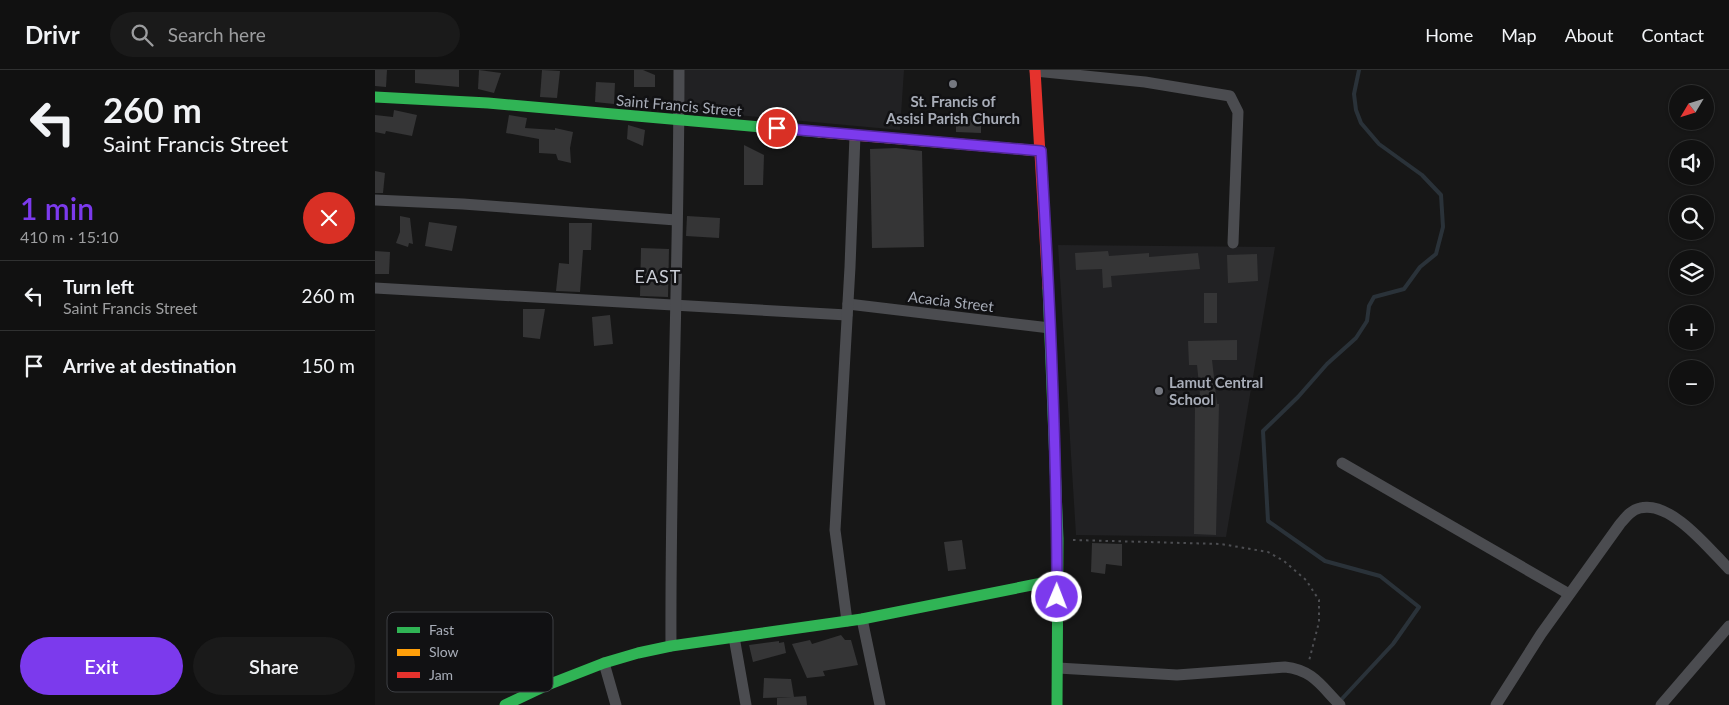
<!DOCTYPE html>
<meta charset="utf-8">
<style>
:root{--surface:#111;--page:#1a1a1a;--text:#f1f3f6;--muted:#9c9d9f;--line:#303131;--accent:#7c3aed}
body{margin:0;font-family:Lato,sans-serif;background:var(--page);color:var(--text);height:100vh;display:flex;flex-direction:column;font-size:19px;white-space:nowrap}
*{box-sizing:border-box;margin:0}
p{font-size:16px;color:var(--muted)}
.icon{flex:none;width:28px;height:28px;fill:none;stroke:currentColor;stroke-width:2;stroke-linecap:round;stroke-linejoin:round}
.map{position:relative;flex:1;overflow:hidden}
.panel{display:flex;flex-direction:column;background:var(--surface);width:375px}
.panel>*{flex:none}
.guide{background:#111;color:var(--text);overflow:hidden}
.needle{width:32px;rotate:232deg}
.controls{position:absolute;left:1294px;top:15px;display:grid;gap:10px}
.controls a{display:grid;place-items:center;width:45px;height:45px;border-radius:50%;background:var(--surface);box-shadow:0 1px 4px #0004,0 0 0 1px var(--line);font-size:25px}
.pin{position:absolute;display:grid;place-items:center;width:42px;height:42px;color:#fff;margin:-21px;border:2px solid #fff;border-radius:50%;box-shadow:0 1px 5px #0007}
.me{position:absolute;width:55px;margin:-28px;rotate:1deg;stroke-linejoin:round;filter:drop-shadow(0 0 4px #0008)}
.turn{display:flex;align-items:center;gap:18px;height:105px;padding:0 20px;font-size:22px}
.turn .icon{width:65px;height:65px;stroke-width:2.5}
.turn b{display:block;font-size:35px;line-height:42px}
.round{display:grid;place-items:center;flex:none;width:52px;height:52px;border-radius:26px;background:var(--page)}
.overview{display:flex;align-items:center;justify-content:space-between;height:85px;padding:0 20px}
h1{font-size:30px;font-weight:600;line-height:38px;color:var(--accent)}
.button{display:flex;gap:10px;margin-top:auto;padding:10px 20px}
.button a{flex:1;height:58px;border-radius:30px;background:var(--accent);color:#fff;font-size:20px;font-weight:600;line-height:58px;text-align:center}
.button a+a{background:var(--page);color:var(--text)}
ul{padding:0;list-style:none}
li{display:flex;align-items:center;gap:15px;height:70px;padding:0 20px;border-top:1px solid var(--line)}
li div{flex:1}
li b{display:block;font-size:19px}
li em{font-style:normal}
header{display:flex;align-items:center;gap:30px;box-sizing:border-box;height:70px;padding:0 25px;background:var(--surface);border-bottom:1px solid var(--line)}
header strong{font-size:24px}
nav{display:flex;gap:28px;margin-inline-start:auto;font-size:18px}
.search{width:350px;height:45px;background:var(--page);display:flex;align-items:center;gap:12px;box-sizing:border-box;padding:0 18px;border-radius:28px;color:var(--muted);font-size:19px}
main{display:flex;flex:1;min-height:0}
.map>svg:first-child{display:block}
.built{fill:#212123}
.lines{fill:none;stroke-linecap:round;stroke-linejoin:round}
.stream{stroke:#2a3239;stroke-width:4}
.building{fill:#353536}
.path{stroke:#4d4e52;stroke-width:2;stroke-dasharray:2.5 4;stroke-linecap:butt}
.street{stroke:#4b4c50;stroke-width:11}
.fast{stroke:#30b455;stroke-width:11}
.slow{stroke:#ff9f0a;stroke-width:11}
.jam{stroke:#e5322d;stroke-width:11}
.route-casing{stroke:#51269a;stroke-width:12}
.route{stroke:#7c3aed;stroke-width:9}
.poi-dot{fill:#757880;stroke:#111113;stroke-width:2}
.labels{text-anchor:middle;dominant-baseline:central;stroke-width:5;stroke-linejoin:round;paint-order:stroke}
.poi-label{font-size:15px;font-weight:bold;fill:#a8adb8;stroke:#111113}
.street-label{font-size:15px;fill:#a8adb8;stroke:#111113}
.quarter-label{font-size:18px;letter-spacing:1px;fill:#c9ccd4;stroke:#111113}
.key{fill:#111113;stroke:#3e4045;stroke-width:1}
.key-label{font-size:14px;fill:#a8adb8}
</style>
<header>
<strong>Drivr</strong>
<div class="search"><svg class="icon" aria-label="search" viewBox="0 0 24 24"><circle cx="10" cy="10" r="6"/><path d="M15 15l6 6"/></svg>Search here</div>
<nav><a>Home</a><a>Map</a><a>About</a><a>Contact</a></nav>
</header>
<main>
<section class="panel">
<div class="guide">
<div class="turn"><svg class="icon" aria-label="left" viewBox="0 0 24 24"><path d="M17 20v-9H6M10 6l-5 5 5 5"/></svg><div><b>260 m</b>Saint Francis Street</div></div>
</div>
<div class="overview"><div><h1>1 min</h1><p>410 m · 15:10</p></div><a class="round" style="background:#d93025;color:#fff"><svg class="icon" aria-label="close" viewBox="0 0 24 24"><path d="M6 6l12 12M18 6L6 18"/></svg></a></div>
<ul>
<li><svg class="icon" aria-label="left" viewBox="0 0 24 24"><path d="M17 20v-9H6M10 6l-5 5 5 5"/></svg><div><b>Turn left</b><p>Saint Francis Street</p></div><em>260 m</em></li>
<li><svg class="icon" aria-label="arrive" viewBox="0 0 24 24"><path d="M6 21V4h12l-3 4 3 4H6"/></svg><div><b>Arrive at destination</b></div><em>150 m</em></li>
</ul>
<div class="button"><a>Exit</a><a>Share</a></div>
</section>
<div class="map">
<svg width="1354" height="635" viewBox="0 0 1354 635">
<rect width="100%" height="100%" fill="#171717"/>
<g class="built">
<polygon points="308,0 529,0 525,60 308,40"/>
<polygon points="683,175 900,177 851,467 701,465"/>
</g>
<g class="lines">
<polyline class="stream" points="964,632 1018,574 1044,537 1005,506 950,491 893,451 888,361 923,327 952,294 981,268 992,251 994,236 999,227 1029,219 1045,197 1061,184 1068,157 1066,125 1047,105 1004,74 986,53 981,40 979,24 984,0"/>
</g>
<g class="building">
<polygon points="0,0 12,0 11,17 0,16"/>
<polygon points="40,0 84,0 84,17 40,13"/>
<polygon points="104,0 126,3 119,23 103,19"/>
<polygon points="167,0 185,1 182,28 165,27"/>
<polygon points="259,0 268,0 280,5 280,17 259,17"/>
<polygon points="221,12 240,13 239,34 220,32"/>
<polygon points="19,40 42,45 37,66 11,61 10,64 0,62 0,45 18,47"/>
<polygon points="134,45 152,48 150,58 180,60 180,58 198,62 195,78 196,93 183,90 181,84 164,83 164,69 131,63"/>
<polygon points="581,46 606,46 606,63 581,62"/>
<polygon points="253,55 270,60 268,76 252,69"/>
<polygon points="369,75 389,85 388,115 369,115"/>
<polygon points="521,78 547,81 549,177 497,178 495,79"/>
<polygon points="0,101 10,103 8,123 0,123"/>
<polygon points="25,146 35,148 38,174 34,173 33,177 21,173 25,162"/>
<polygon points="312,146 345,148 344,168 311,166"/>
<polygon points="54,152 82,156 77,181 50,176"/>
<polygon points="194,153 217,153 216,180 208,180 205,222 181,221 184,193 194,194"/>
<polygon points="266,178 294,179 293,227 265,226"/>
<polygon points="0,181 15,182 14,204 0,204"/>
<polygon points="733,181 734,186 774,183 774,187 823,183 825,199 736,206 737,217 728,218 727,199 701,200 700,183"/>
<polygon points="882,184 883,211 853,213 852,185"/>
<rect x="829" y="223" width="13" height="30"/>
<polygon points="148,239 170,239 165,269 148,267"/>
<polygon points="235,245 238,274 219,276 217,247"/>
<polygon points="862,270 862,290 837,290 842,334 844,334 841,465 819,464 820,334 826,334 822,295 814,295 813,271"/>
<polygon points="587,470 591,499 573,501 569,472"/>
<polygon points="717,473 747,474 747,496 731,494 730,504 716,502"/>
<polygon points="466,565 470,570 476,570 483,595 448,601 450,606 432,608 417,574 435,570 437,574"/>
<polygon points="404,571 404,573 409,572 411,583 378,592 374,575"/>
<polygon points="389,608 416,609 419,627 388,628"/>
<polygon points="431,626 432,635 402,635 402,628"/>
</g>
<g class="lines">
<polyline class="path" points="698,470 846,474 893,482 909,491 931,510 944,530 944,552 934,591"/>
<g class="street">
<polyline points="660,1 770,12 855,26 863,42 858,173"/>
<polyline points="0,130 88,134 301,150"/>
<polyline points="0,218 472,245"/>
<polyline points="473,234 675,258"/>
<polyline points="967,393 1194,524"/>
<polyline points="487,549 505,635"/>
<polyline points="472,551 460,460 475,197 480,65"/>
<polyline points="359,567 371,635"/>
<path d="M296,576C295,384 304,192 304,0"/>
<polyline points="229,593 241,635"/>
<path d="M683,598L802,605L910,597C938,600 946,616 965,635"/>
<path d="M1121,635L1166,564L1245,454C1251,447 1256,440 1265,438C1296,430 1335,480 1354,499"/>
<polyline points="1286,635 1354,556"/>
</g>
<g class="fast">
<polyline points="0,27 113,33 444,62"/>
<polyline points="673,218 683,469 682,635"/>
<polyline points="130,635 170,616 229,593 263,583 296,576 487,549 682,510"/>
</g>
<polyline class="slow" points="444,62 666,81"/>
<polyline class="jam" points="660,0 673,218"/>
</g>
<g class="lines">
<g class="route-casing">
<path id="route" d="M402,58L666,81C675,229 682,378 682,527"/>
</g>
<use href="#route" class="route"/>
</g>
<g class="poi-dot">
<circle cx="578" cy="14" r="5"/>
<circle cx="784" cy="321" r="5"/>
</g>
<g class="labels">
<g class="poi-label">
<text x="578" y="31">St. Francis of<tspan x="578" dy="17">Assisi Parish Church</tspan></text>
<text x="794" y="312" text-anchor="start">Lamut Central<tspan x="794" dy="17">School</tspan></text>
</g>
<g class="street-label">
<text transform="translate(304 35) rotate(5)">Saint Francis Street</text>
<text transform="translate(576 231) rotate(7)">Acacia Street</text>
</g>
<g class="quarter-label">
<text x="283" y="206">EAST</text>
</g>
</g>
<rect x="12" y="542" width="166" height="80" rx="8" class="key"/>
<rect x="22" y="557" width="23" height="6" fill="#30b455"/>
<rect x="22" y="579" width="23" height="7" fill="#ff9f0a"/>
<rect x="22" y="602" width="23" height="6" fill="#e5322d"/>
<g class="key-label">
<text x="54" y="565">Fast</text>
<text x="54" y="587">Slow</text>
<text x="54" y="610">Jam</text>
</g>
</svg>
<div class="controls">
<a><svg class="needle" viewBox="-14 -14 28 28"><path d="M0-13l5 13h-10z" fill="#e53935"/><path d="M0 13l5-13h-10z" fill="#9c9d9f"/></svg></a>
<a><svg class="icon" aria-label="sound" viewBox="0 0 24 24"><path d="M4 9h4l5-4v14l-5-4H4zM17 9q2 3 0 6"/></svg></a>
<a><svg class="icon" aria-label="search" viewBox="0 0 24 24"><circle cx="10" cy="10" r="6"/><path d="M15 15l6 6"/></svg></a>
<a><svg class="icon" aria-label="layers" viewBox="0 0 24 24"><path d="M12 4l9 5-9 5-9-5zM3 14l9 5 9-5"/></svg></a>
<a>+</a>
<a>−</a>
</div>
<div class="pin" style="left:402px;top:58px;background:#d93025"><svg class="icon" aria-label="arrive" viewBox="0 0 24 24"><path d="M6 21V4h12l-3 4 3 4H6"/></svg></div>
<svg class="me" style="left:682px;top:527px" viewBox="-20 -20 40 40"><circle r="17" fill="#7c3aed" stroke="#fff" stroke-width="3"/><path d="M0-11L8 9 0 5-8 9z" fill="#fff"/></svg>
</div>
</main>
